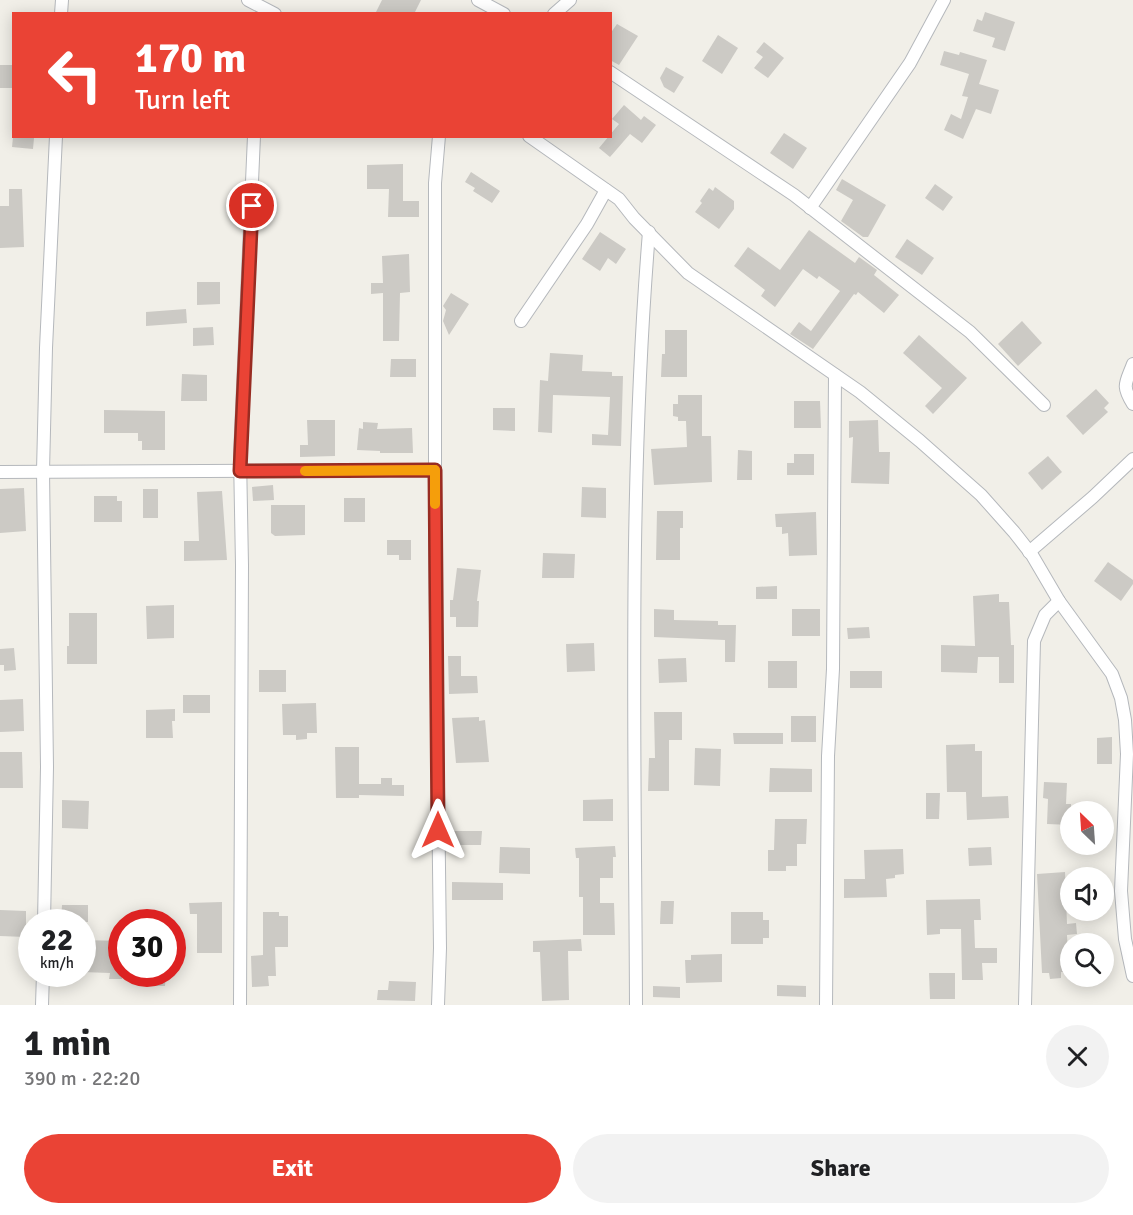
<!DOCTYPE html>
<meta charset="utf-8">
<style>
:root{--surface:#fff;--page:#f2f2f2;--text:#202124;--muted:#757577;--accent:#ea4335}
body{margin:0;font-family:Signika,sans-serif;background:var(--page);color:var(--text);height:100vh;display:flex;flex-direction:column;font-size:22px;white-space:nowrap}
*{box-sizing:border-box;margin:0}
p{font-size:20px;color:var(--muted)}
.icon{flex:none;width:33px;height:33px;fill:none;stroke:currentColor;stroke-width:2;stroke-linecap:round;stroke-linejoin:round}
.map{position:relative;height:1005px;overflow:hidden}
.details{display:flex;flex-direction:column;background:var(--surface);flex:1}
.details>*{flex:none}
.top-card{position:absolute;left:12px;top:12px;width:600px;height:126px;border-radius:0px;box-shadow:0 3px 15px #0003;background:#ea4335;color:#fff;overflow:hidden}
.needle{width:39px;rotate:335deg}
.controls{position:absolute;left:1060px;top:801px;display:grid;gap:12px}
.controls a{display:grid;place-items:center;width:54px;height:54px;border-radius:50%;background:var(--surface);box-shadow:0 3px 15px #0003;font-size:30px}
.speed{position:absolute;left:18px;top:909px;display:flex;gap:12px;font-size:30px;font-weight:700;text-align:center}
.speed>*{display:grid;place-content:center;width:78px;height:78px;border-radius:50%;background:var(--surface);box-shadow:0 3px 15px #0003;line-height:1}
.speed small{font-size:15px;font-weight:400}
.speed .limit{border:9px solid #d22;background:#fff;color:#111}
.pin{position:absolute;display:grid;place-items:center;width:51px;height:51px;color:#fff;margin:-26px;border:3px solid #fff;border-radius:50%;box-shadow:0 2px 6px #0007}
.me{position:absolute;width:66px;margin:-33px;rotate:0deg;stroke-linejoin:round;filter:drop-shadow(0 0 4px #0008)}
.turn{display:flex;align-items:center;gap:21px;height:126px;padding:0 24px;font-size:27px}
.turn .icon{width:78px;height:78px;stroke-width:2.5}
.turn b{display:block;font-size:42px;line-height:51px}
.round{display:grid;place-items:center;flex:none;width:63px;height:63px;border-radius:32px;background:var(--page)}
.summary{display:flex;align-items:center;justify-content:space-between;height:102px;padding:0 24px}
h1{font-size:36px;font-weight:700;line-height:45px}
.cta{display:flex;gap:12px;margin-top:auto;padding:12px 24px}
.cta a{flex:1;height:69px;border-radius:36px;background:var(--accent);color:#fff;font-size:24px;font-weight:700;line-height:69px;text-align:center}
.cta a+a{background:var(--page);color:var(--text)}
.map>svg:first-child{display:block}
.building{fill:#cccac5}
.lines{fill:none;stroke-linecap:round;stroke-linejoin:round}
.minor-casing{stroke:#b5b8bc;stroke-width:14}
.minor{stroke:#fff;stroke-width:12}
.route-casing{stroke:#982c22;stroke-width:15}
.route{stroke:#ea4335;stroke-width:10}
.slow{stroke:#f59e0b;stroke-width:10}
</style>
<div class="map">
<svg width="1133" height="1005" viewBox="0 0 1133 1005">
<rect width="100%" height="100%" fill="#f1efe8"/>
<g class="building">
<polygon points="382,0 421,0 414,14 375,14"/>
<polygon points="985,12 1015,22 1005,51 992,47 995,38 973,31 977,19 982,21"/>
<polygon points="617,24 638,36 619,65 610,60 610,34"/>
<polygon points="718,35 738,48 722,74 702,61"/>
<polygon points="764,42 784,58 768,78 754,68 763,57 756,52"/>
<polygon points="944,51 959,55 960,52 987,60 979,84 999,90 991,114 976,109 963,139 944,130 951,114 961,119 968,97 962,96 969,74 940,65"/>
<rect x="0" y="65" width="14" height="23"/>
<polygon points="666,67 684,77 674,93 664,87 660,78"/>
<polygon points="624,105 641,120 644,116 656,125 642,143 630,134 610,157 599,148 619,124 612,119"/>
<polygon points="784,133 807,148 793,169 770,153"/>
<polygon points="13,137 34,138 33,149 12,147"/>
<polygon points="403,164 403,201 419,201 419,217 388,217 389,189 367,189 367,165"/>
<polygon points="471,172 500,191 492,203 473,191 475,188 465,182"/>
<polygon points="842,179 886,205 868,237 863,237 841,221 853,200 836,190"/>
<polygon points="935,184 953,197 943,211 925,198"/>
<polygon points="715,187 734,201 734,209 719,229 695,212 702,203 700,201 709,188 713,191"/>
<polygon points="9,189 22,189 24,247 0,248 0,206 9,206"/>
<polygon points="809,230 855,263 859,257 877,270 874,275 899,295 884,313 858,292 856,295 854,294 813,349 790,334 799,322 811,331 840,291 819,276 817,279 803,269 775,307 761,296 765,290 734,266 748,247 780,270"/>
<polygon points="600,232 626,249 616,264 608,258 600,271 582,259"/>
<polygon points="907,239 934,258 922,275 895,257"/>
<polygon points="409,254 410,292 400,293 399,341 383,341 383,293 371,294 371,283 383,283 382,256"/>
<polygon points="197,282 220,282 220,304 197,305"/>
<polygon points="451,293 469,304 449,335 443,321 446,310 443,306"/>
<polygon points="186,309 187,323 146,326 146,312"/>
<polygon points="1022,321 1042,343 1018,366 998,344"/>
<polygon points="213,327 214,345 193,346 193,328"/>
<polygon points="665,330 687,330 687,377 661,377 662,354 665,354"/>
<polygon points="919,335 967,378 933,414 925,406 942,388 903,353"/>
<polygon points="550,353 583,355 582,371 612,372 612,376 623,376 621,446 592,445 592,434 608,435 610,397 553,395 552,433 538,432 540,380 548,381"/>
<polygon points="391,359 416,359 416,377 390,377"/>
<polygon points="182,374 207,375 207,401 181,401"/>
<polygon points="1096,389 1109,403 1104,408 1108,412 1083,435 1066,416"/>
<polygon points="678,395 702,395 702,436 711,436 712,482 654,485 651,449 687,447 686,421 678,421 678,417 673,416 673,404 678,404"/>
<polygon points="794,401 820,401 821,428 794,428"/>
<polygon points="493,408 515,408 515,431 493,430"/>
<polygon points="104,410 165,411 165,450 142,450 142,441 138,441 138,433 104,433"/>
<polygon points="307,420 335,420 335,456 300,457 300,445 308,445"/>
<polygon points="878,420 879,452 890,452 889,484 851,483 853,437 849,438 849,421"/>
<polygon points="363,422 378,423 377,429 412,428 413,453 380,453 380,451 357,450 359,428 363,429"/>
<polygon points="738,450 752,451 752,480 737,480"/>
<polygon points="794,454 814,454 814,475 787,475 787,463 794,463"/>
<polygon points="1048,456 1062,472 1042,490 1028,473"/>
<polygon points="273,485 274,500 253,501 252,487"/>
<polygon points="582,487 606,488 606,518 581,517"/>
<polygon points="24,488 26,531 0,533 0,489"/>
<rect x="143" y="489" width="15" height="29"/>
<polygon points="222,491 227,560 184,561 184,541 199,541 197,492"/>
<polygon points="94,496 117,496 117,501 122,501 122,522 94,522"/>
<rect x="344" y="498" width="21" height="24"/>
<polygon points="271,505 305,505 305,535 275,536 271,533"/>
<polygon points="657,511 683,511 683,528 680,528 680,560 656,560"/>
<polygon points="816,512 817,555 789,556 788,533 782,534 782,527 776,527 775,514"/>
<polygon points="387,540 411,540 411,560 399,560 399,555 387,555"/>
<polygon points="543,553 575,554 574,578 542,578"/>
<polygon points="1108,562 1133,580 1133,584 1121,601 1094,581"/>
<polygon points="457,568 481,570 477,601 479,601 478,627 456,627 456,617 450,617 450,600 453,600"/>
<polygon points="777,586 777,599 756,599 756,587"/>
<polygon points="999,594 999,602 1009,602 1011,645 1014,645 1014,683 999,683 999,657 978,657 977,673 941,672 941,645 975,646 973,596"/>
<polygon points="174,605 174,638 147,639 146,606"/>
<polygon points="654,609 674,610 674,620 718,621 718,625 736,625 735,662 725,662 725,640 654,637"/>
<rect x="792" y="609" width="28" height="27"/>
<polygon points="69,613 97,613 97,664 67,664 67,646 69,646"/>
<polygon points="869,627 870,638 848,639 847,628"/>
<polygon points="594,643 595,671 567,672 566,644"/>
<polygon points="14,648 16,670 4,671 4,665 0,665 0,649"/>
<polygon points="448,656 461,656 461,676 477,676 478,693 449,694"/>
<polygon points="686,658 687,682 659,683 658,659"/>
<rect x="768" y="661" width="29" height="27"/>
<rect x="259" y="670" width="27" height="22"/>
<rect x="850" y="671" width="32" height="17"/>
<rect x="183" y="695" width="27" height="18"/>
<polygon points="23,699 24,731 0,732 0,700"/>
<polygon points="316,703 317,733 307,733 307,739 296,740 296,735 283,735 282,704"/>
<polygon points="175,709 175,721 172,721 173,738 146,738 146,710"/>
<polygon points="654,712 682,712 682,740 669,740 669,791 648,791 649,758 655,758"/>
<rect x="791" y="716" width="25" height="26"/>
<polygon points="479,717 479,721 485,720 489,762 456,763 452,718"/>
<polygon points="733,733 783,733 783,744 734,744"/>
<polygon points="1112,737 1112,764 1097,764 1097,738"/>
<polygon points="975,744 975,751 982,751 982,797 1008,796 1009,818 967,820 966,792 947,792 946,745"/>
<polygon points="335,747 359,747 359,784 381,784 381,778 392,778 392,785 404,785 404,796 359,795 359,798 336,798"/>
<polygon points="695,748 721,749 720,786 694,785"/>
<polygon points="0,752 22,752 23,788 0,788"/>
<polygon points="770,768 812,769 812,792 769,792"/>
<polygon points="1044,782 1067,783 1066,804 1071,804 1071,825 1047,824 1048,799 1043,798"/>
<polygon points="926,793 940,793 939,819 926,819"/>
<polygon points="613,799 613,821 583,821 583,800"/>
<polygon points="62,800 89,801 88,829 62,828"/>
<polygon points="775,819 807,819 806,844 797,844 797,866 786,866 786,871 768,871 768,850 774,850"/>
<polygon points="452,831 482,831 481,845 452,845"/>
<polygon points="615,846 616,857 613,857 613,878 600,878 600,903 614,903 615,935 583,935 583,897 579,897 579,858 576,858 575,848"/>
<polygon points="500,847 530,848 530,874 499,873"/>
<polygon points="991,847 992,865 969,866 968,848"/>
<polygon points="903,849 904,874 895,875 895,878 886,879 887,897 844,898 844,879 865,879 864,850"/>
<polygon points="1065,872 1067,924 1076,923 1077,934 1067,935 1069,972 1061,972 1061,978 1050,979 1049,973 1042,973 1037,874"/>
<polygon points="452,882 503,883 503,900 452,900"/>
<polygon points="980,899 981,920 974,920 975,948 997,948 997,963 982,963 983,980 962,980 961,929 940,929 940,934 927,935 926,900"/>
<polygon points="661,901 674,901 673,924 660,924"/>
<polygon points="222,902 222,953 197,953 197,914 190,914 189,903"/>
<polygon points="62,905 88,905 88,922 61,922"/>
<polygon points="0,910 26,911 26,937 0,936"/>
<polygon points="263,912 279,912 279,916 288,916 288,947 275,947 276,976 268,976 269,986 252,987 251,956 263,955"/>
<polygon points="731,912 763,912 763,920 769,920 769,938 763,938 763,944 731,944"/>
<polygon points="581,939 582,951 568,951 569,1000 542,1001 540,952 533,952 533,941"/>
<polygon points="82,940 122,941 122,979 109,979 110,973 82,972"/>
<polygon points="722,954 722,982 686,983 685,960 691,960 691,955"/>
<polygon points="929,973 955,973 955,999 930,999"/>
<polygon points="140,974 166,974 165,986 140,986"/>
<polygon points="389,981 416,982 415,1001 377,1000 378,990 388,990"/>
<polygon points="777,985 806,986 806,997 777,996"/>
<polygon points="653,986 680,987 680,998 653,997"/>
</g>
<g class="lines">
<g class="minor-casing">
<g id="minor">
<polyline points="248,0 275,14"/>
<polyline points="478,0 504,14"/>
<polyline points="61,14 62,0"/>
<polyline points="554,14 570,0"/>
<polyline points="610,72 794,195 970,332 1044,405"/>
<polyline points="529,136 619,199 634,218 688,273 860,392 920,441 981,495 1014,532 1032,555 1059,601 1112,674 1121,698 1125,720 1127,754 1121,891 1125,939 1133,976"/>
<polyline points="810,208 910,63 944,0"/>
<polyline points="521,321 587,224 606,190"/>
<path d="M1133,364C1126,383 1121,385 1133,404"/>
<polyline points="0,472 434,470"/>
<polyline points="1029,552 1093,497 1133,459"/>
<polyline points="44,922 47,767 43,471 46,348 56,136"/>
<polyline points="42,1005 43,974"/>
<polyline points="240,1005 242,565 240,456 254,136"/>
<polyline points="438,1005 440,948 435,543 435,183 439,136"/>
<path d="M636,1005C635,748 628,489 649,232"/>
<polyline points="826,1005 828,756 833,669 835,375"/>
<polyline points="1025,1005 1034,641 1045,615 1059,601"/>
</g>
</g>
<use href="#minor" class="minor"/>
</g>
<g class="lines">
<g class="route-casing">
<polyline id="route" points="252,206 240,471 435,470 438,830"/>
</g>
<use href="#route" class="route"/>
<polyline class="slow" points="305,471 435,470 435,504"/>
</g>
</svg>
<div class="controls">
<a><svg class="needle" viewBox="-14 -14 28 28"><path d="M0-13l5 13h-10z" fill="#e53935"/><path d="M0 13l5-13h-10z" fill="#757577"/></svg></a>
<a><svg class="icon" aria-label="sound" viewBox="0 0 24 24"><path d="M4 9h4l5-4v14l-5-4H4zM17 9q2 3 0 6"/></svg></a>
<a><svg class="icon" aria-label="search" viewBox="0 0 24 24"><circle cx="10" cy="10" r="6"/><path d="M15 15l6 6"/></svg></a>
</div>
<div class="speed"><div>22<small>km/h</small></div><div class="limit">30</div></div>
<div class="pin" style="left:252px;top:206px;background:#d93025"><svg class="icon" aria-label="arrive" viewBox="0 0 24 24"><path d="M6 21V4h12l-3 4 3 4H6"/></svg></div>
<svg class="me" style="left:438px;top:830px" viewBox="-20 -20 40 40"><path d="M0-17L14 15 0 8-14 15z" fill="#ea4335" stroke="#fff" stroke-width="4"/></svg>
<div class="top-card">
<div class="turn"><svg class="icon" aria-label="left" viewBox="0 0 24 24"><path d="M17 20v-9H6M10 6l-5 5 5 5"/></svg><div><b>170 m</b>Turn left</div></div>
</div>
</div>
<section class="details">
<div class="summary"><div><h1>1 min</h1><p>390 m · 22:20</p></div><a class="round"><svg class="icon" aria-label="close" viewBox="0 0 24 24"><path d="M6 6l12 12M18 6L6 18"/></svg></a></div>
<div class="cta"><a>Exit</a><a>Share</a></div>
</section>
